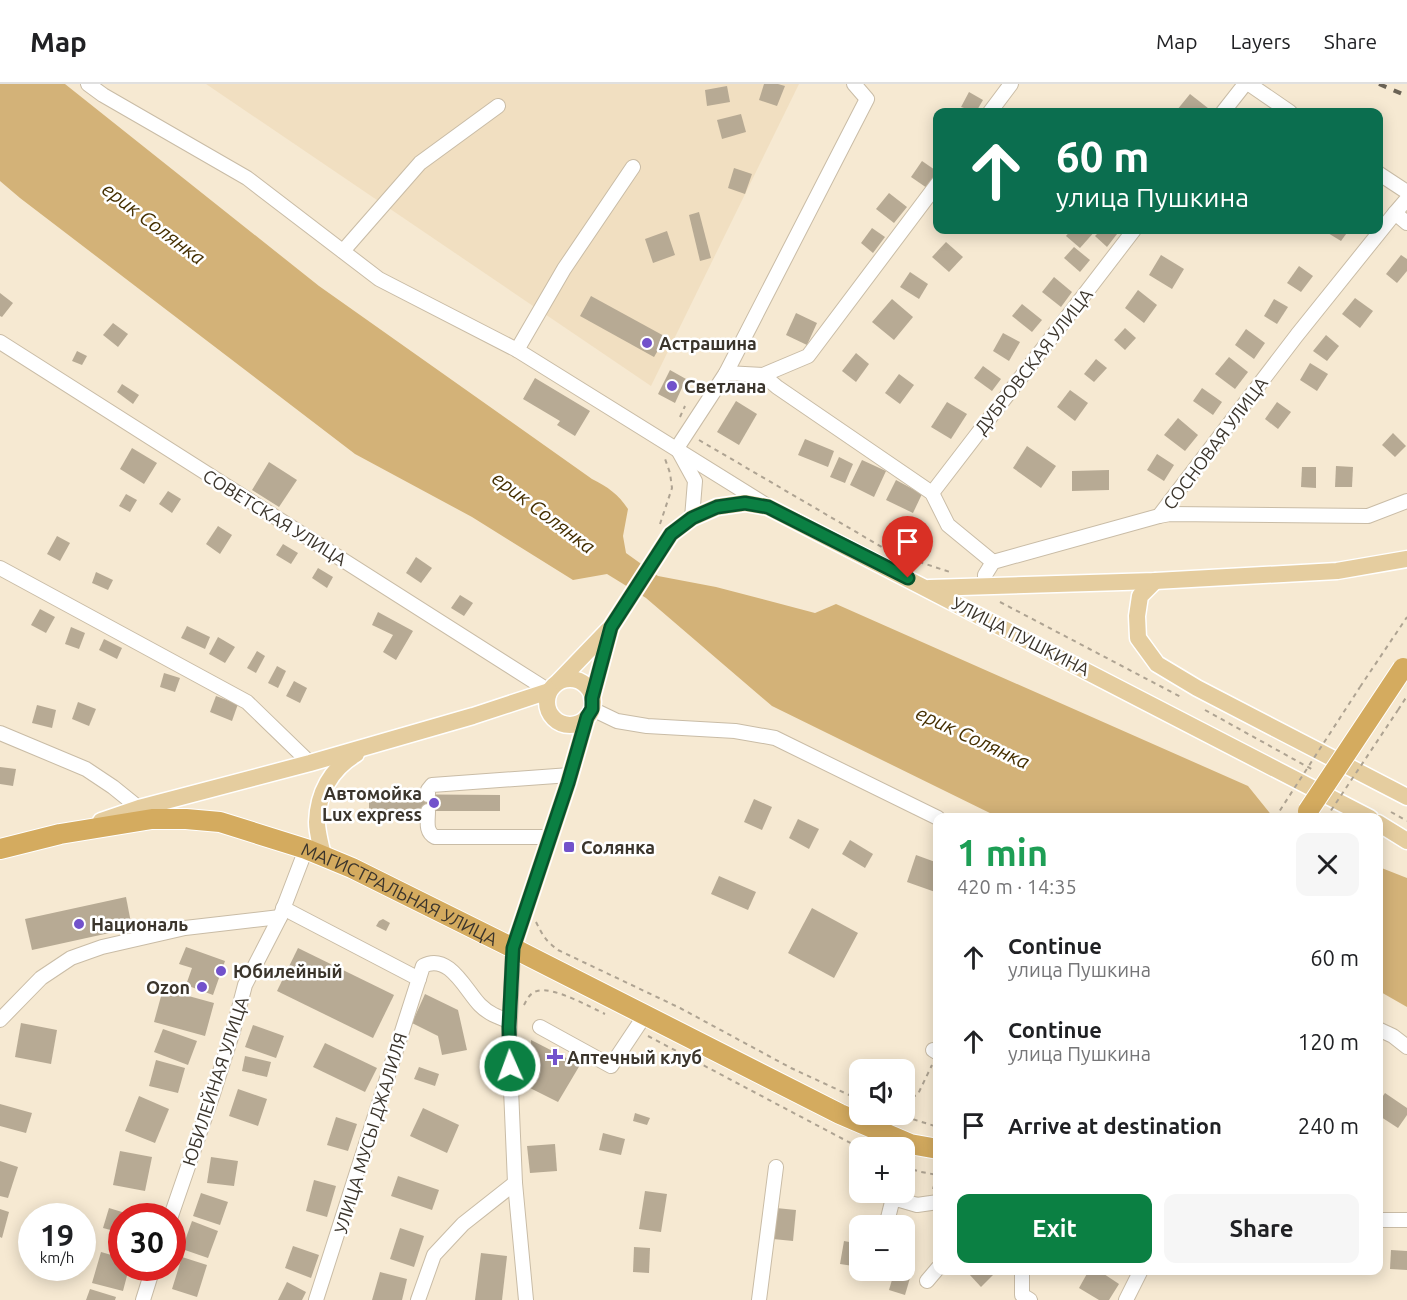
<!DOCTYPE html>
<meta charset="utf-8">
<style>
:root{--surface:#fff;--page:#f6f6f6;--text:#202124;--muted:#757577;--line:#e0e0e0;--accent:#0b8043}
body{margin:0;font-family:Ubuntu,sans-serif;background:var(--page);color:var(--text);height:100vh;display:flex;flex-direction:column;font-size:22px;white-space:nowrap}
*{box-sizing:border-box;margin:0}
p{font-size:20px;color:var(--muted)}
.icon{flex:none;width:33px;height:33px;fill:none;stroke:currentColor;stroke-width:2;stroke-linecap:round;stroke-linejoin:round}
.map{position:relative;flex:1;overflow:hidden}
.sheet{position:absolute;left:933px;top:729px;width:450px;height:462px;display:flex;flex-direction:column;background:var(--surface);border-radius:12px;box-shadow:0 3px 15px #0003}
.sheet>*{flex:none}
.hud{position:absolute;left:933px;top:24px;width:450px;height:126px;border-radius:12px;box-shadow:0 3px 15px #0003;background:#0b6e4f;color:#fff;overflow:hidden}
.buttons{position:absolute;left:849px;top:975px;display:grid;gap:12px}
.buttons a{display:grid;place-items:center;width:66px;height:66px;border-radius:12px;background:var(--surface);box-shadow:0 3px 15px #0003;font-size:30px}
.speed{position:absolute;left:18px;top:1119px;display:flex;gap:12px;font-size:30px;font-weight:700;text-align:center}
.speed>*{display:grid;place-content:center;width:78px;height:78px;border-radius:50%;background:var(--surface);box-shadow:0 3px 15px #0003;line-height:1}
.speed small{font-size:15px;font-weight:400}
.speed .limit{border:9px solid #d22;background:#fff;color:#111}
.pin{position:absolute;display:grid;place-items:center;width:51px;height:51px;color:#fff;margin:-62px -26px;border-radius:50% 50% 50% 0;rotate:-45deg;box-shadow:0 0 6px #0007}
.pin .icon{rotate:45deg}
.me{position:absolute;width:66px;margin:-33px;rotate:358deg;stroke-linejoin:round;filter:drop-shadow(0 0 4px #0008)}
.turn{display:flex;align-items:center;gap:21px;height:126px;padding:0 24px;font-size:27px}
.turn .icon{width:78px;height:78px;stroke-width:2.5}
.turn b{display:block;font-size:42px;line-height:51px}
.round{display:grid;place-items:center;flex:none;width:63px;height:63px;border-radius:12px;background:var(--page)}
.headline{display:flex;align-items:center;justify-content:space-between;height:102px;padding:0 24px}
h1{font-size:36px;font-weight:700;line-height:45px;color:#1e9e55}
.cta{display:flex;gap:12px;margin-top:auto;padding:12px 24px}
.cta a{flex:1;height:69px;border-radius:12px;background:var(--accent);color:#fff;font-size:24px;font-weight:700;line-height:69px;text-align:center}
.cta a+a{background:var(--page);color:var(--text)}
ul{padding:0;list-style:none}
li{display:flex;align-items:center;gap:18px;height:84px;padding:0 24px}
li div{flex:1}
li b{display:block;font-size:22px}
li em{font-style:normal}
header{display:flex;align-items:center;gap:36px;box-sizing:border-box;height:84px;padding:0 30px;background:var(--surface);border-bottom:2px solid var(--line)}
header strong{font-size:28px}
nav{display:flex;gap:33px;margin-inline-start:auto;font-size:21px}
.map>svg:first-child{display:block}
.built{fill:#f1dfc1}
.water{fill:#d3b278}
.building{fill:#b7aa94}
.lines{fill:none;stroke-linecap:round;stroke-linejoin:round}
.minor-casing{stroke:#c9bca6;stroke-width:16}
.major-casing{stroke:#fff;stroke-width:19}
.highway-casing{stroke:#fff;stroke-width:22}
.path{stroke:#aea392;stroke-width:2;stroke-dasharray:4.5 4.5;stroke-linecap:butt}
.minor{stroke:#fff;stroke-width:14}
.major{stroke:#e5cd9f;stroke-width:16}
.highway{stroke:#d4ab5f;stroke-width:20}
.rail{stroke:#6a6255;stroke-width:4;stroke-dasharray:8 8;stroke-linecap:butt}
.highway-bridge-casing{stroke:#fff;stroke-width:22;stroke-linecap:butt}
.path-bridge{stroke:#aea392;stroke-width:2;stroke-dasharray:4.5 4.5;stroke-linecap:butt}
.highway-bridge{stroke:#d4ab5f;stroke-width:20}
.route-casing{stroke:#07532c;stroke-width:15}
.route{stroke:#0b8043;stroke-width:10}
.poi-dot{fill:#7252cb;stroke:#fff;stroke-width:2}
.labels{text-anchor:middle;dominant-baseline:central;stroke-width:5;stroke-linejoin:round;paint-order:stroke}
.poi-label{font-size:18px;font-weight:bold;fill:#3b352c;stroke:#fff;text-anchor:start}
.street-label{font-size:18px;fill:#3b352c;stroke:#fff}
.water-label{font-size:20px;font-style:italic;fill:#452f00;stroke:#fff}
</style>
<header>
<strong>Map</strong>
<nav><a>Map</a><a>Layers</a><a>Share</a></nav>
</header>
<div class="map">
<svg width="1407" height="1216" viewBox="0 0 1407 1216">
<rect width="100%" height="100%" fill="#f6e9d2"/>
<polygon class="built" points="206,0 799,0 651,302"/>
<g class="water">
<path d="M0,0H65L319,202L592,395C608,403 618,410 628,425L623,452L626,469L658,492L716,503L815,529L836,520L1248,702L1273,733H998L772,622L646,514L607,490L573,496L472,433L355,370L20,114L0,97Z"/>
<polygon points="1379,783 1407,794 1407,923 1379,907"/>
</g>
<g class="building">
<polygon points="764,0 778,0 785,2 777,22 759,16"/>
<polygon points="727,2 730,18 707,22 705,6"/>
<polygon points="969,8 983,16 976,28 961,23"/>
<polygon points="1190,10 1213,28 1180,28 1177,26"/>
<polygon points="741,30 746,48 722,55 717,36"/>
<polygon points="922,77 938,88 927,104 911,93"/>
<polygon points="734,84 752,90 745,110 728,104"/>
<polygon points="889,109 907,123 894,139 876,125"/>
<polygon points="699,128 711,174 700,177 689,131"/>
<polygon points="872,144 885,153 873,169 861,159"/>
<polygon points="1071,146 1096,146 1080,164 1066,152"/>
<polygon points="1101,146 1112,146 1117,150 1107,163 1095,152"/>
<polygon points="1323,146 1349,146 1341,157"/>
<polygon points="667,147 675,171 653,179 645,155"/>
<polygon points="946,158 963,173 949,188 932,173"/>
<polygon points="1074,163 1090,176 1080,188 1064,174"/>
<polygon points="1161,171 1184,185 1172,205 1149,191"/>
<polygon points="1401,171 1407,175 1407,187 1397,199 1386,190"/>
<polygon points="1299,182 1313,192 1301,208 1287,199"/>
<polygon points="910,188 928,200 919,215 900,203"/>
<polygon points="1054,193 1072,208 1061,223 1042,208"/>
<polygon points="1138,206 1157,221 1144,239 1125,224"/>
<polygon points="0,209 13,219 2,233 0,232"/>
<polygon points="591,212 666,253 654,273 580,232"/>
<polygon points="1355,214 1373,227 1360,244 1342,230"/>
<polygon points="892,215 913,233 894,256 872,238"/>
<polygon points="1274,215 1288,223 1277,240 1264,232"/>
<polygon points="1022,220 1042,236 1032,248 1012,232"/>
<polygon points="796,229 817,239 807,261 786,251"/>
<polygon points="113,239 128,250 118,263 103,251"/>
<polygon points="1125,244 1136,254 1125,266 1114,256"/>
<polygon points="1246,245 1265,259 1254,275 1235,261"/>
<polygon points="1003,249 1020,258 1009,277 993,267"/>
<polygon points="1326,251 1339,262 1327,277 1313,267"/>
<polygon points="77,267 87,272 82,281 72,277"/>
<polygon points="856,269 869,280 856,298 842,287"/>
<polygon points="1229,273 1248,288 1235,305 1215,290"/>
<polygon points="1096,275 1107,284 1094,298 1084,290"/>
<polygon points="1310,279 1328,290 1317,307 1300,296"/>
<polygon points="983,282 1001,295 992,307 974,294"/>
<polygon points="670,286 686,295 675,319 658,310"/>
<polygon points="899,290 914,301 900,320 885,309"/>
<polygon points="535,294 590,327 575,352 557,341 560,337 523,315"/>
<polygon points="122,300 139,311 133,320 117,308"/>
<polygon points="1202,304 1222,318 1213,331 1193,317"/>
<polygon points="1070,306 1088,319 1075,337 1057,323"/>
<polygon points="736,317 757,330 739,361 717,348"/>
<polygon points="947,318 967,330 951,355 931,343"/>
<polygon points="1277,318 1291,328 1278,345 1265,335"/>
<polygon points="1178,334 1198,351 1185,367 1164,351"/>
<polygon points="1393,349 1406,362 1395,373 1382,361"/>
<polygon points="805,355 834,367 828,383 798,371"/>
<polygon points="1027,362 1056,382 1041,404 1013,384"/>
<polygon points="132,364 157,379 144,400 120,385"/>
<polygon points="1157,370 1174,381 1164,397 1147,386"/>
<polygon points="839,373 853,380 845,399 830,393"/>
<polygon points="862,376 886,387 874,413 850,401"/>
<polygon points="269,378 297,396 279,423 252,406"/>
<polygon points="1336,382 1353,383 1352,403 1335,403"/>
<polygon points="1302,383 1316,383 1316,404 1301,403"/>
<polygon points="1109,386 1109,406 1072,407 1072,387"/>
<polygon points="896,396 922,410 913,429 886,416"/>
<polygon points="168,407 181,415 172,429 159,420"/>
<polygon points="126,410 137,416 130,428 119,422"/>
<polygon points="218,442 232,451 220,470 206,460"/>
<polygon points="57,452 70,459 60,477 47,470"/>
<polygon points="283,460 298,469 291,480 276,471"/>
<polygon points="416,473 432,484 421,499 406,489"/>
<polygon points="318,484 333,493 327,504 312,494"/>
<polygon points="96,488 113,496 108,506 92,499"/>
<polygon points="460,511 473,519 464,532 451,524"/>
<polygon points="40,525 55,533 46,549 31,541"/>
<polygon points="378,528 413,547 396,576 383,568 393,551 372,541"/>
<polygon points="187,542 210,553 205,565 181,554"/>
<polygon points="71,543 85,549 79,565 65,560"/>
<polygon points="218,553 235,563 225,579 209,570"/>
<polygon points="104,555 122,564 117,575 99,566"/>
<polygon points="257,567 265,572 256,589 247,584"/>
<polygon points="277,582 286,587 278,604 268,599"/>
<polygon points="164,589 180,594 175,608 160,603"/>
<polygon points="294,597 307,604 300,619 286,612"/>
<polygon points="216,612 238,620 232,637 210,628"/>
<polygon points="78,618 96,625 89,642 72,635"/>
<polygon points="37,621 56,626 52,644 32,639"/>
<polygon points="0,683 16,685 13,702 0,700"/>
<polygon points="369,710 500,711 500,727 369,727"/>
<polygon points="754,715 772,723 762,746 744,738"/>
<polygon points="798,735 819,745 809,765 789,754"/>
<polygon points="850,756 873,770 865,784 842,770"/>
<polygon points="916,771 938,779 938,809 907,798"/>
<polygon points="719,792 756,808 748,826 711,810"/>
<polygon points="126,813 132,844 32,866 25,835"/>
<polygon points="812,824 858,849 834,894 788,869"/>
<polygon points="383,835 390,839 386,847 376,842 379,837"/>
<polygon points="186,863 225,877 213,911 186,901 192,884 179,880"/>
<polygon points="298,864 394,911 373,954 277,907"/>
<polygon points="163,905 214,919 205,952 154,938"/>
<polygon points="425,910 458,926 467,966 442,971 438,952 412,939"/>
<polygon points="21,939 57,946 51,980 15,973"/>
<polygon points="253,941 284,952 276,974 245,963"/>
<polygon points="163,945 197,957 188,981 154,968"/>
<polygon points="531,956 580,981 558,1018 530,1004"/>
<polygon points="325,959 377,984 365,1008 313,983"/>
<polygon points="245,972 271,978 267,993 242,987"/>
<polygon points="156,976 185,984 178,1009 149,1002"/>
<polygon points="419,983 439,990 435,1002 414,995"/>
<polygon points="238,1005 267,1015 258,1042 229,1032"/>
<polygon points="1385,1009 1407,1024 1407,1031 1398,1044 1378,1031 1378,1019"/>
<polygon points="139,1012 169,1025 155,1059 125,1047"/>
<polygon points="0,1020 32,1029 26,1049 0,1042"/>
<polygon points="423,1024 459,1041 447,1069 410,1052"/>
<polygon points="635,1029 650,1034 647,1041 633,1037"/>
<polygon points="336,1033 357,1040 348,1067 327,1061"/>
<polygon points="603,1049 625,1055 621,1071 599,1066"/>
<polygon points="555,1060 557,1087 530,1089 527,1062"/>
<polygon points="120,1067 152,1073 145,1107 113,1101"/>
<polygon points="211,1073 238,1077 234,1102 207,1099"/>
<polygon points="0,1077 18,1083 8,1114 0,1112"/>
<polygon points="398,1092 439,1106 432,1126 391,1112"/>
<polygon points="314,1096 336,1102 327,1133 306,1127"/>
<polygon points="645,1107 667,1110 661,1148 639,1145"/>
<polygon points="201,1109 228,1118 220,1141 193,1132"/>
<polygon points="109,1124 135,1132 122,1132 122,1149 103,1144"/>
<polygon points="776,1124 796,1126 793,1157 773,1155"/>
<polygon points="0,1125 9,1128 2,1154 0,1153"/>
<polygon points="192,1137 218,1147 208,1174 182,1165"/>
<polygon points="400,1144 424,1152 414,1183 390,1175"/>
<polygon points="844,1157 860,1160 860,1183 840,1180"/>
<polygon points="293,1162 319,1171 311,1194 285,1184"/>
<polygon points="634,1163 650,1164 649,1189 633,1188"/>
<polygon points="1391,1166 1407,1167 1407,1186 1390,1185"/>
<polygon points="101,1168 122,1174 122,1184 129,1184 123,1207 92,1199"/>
<polygon points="481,1169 507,1172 502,1216 475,1216"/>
<polygon points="182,1173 207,1181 197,1213 172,1205"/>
<polygon points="973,1186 989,1186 993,1191 981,1203 969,1190"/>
<polygon points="1089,1186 1098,1186 1119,1200 1109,1216 1099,1216 1079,1204"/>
<polygon points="380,1188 407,1195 402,1216 372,1216"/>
<polygon points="894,1189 910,1194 905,1211 889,1206"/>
<polygon points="287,1198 306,1208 302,1216 278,1216"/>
<polygon points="90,1205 116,1213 115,1216 86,1216"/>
</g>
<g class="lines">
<g class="minor-casing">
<g id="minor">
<polyline points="88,0 103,11 247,94 379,195 517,266 766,421"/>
<polyline points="1249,0 1290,28"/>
<polyline points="990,28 1011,0"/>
<polyline points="1223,28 1245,0"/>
<polyline points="1378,89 1407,108"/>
<polyline points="1407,115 1395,129 1407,139"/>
<polyline points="343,167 420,79 498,22"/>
<polyline points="0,258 549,607"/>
<polyline points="517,266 564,185 633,83"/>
<polyline points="726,289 763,291 808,272 938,99"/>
<polyline points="763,291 777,303 932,409 948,441 993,478"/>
<polyline points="677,364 726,289 867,15 854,0"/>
<polyline points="678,366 695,397 692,434"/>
<polyline points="932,409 1134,146"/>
<polyline points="1159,432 1170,430 1368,432 1407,417"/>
<polyline points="0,484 247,618 310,679"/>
<polyline points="985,503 985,491 993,478 1159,432 1297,251 1395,129"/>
<polyline points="592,625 617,637 647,642 735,647 775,654 938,734"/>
<polyline points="0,649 86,685 113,703 139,724"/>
<polyline points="428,711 428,706 432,701 570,691"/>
<path d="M428,727C428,737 425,748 435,753H550"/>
<polyline points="283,824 419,895"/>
<polyline points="513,864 509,958 515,1099 526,1216"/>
<polyline points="0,936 41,894 71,874 102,863 185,844 280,833"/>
<polyline points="540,943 611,982 645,931"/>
<polyline points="1378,945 1393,952 1407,963"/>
<polyline points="933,966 938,969"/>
<polyline points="171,1132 212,1013 233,947 245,901 280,833 306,765"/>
<polyline points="1378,1136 1407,1136"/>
<polyline points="886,1142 893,1114 917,1121 938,1118"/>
<polyline points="1022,1186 1022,1211 1030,1216"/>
<polyline points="927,1197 938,1184"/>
<polyline points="143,1216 153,1184"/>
<path d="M316,1216L423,882C449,868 466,907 480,921C489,930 498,933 509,937"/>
<polyline points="418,1216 434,1171 463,1140 515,1099"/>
<polyline points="759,1216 776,1083"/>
<polyline points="1126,1216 1141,1186"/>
</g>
</g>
<g class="major-casing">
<g id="major">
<polyline points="1155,497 1140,512 1137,532 1138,554 1157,580 1197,604 1407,713"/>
<polyline points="929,504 1155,497 1337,487 1407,475"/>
<circle cx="570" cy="618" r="23"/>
<polyline points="559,597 608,546"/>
<polyline points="592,614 611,543 671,450 692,434 717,423 745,419 768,423 1370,734"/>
<polyline points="101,737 139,724 310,679 473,632 549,607"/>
<polyline points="1378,739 1407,757"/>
<path d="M323,772C321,761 317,749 317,738C318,709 331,685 356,670"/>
<polyline points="513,864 568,699 587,633"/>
</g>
</g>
<g class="highway-casing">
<g id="highway">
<path id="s1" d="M0,765L60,750L152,735H186L220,738L306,765L352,784L509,862L840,1030L910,1060L938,1065"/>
</g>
</g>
<g class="path">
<polyline points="680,333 685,322"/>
<polyline points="699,356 892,469 950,488"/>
<polyline points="660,440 672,404 670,389 664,372"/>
<polyline points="1000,518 1181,613"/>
<polyline points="1360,603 1407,533"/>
<polyline points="1205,626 1315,687"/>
<polyline points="1398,626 1407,612"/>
<polyline points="1391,728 1407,737"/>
<path d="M536,838C543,852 545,856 558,866L680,924L791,984L860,1016"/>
<path d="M524,921C527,915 530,909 537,907C553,902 590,923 605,930"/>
<polyline points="648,952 860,1064"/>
<polyline points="904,1018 918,1010 932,981"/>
<polyline points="896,1030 938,1043"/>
<polyline points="904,1083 921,1088 938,1091"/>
<polyline points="933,1105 937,1091"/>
</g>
<use href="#minor" class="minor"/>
<use href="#major" class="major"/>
<use href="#highway" class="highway"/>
<polyline class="rail" points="1379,0 1407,12"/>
<g class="highway-bridge-casing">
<polyline id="highway-bridge" points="1308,727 1403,584"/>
</g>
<g class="path-bridge">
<polyline points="1275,734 1360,603"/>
<polyline points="1326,734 1398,626"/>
</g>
<use href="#highway-bridge" class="highway-bridge"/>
</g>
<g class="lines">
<g class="route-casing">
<polyline id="route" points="510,982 509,943 513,864 568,699 587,633 592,625 592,614 611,543 671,450 692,434 717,423 745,419 768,423 908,494"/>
</g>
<use href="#route" class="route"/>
</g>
<g class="poi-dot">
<circle cx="647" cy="259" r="6"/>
<circle cx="672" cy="302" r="6"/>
<circle cx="434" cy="719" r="6"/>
<rect x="563" y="757" width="12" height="12" rx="3"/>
<circle cx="79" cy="840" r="6"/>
<circle cx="221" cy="887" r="6"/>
<circle cx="202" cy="903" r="6"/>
<path d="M552 964h6v6h6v6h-6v6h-6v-6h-6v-6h6z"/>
</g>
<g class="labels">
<g class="poi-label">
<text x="659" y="259">Астрашина</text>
<text x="684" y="302">Светлана</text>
<text x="422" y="709" text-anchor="end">Автомойка<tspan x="422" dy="21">Lux express</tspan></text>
<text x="581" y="763">Солянка</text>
<text x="91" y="840">Националь</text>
<text x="233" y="887">Юбилейный</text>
<text x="190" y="903" text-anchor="end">Ozon</text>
<text x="567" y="973">Аптечный клуб</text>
</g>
<g class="street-label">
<text transform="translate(1033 277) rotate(-52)">ДУБРОВСКАЯ УЛИЦА</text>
<text transform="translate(1215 359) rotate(-53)">СОСНОВАЯ УЛИЦА</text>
<text transform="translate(275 433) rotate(32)">СОВЕТСКАЯ УЛИЦА</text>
<text transform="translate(1021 552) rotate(27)">УЛИЦА ПУШКИНА</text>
<text stroke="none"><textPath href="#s1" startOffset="417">МАГИСТРАЛЬНАЯ УЛИЦА</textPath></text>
<text transform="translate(215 997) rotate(-72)">ЮБИЛЕЙНАЯ УЛИЦА</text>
<text transform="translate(370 1049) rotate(-73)">УЛИЦА МУСЫ ДЖАЛИЛЯ</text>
</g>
<g class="water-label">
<text transform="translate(154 139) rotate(37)">ерик Солянка</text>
<text transform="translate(544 428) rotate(37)">ерик Солянка</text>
<text transform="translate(973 653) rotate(25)">ерик Солянка</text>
</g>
</g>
</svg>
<div class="buttons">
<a><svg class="icon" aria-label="sound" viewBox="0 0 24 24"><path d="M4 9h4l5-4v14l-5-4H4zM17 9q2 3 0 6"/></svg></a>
<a>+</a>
<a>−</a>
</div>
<div class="speed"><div>19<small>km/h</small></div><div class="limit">30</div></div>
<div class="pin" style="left:908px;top:494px;background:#d93025"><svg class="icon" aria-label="arrive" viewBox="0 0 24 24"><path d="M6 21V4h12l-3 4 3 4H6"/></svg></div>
<svg class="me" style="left:510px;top:982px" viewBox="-20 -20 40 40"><circle r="17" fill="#0b8043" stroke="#fff" stroke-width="3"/><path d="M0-11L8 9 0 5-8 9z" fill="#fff"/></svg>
<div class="hud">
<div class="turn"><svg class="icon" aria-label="ahead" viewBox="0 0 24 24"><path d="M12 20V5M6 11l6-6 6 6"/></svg><div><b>60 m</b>улица Пушкина</div></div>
</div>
<section class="sheet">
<div class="headline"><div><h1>1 min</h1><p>420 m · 14:35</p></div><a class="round"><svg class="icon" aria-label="close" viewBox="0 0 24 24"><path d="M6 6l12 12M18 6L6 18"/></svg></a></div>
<ul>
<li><svg class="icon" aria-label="ahead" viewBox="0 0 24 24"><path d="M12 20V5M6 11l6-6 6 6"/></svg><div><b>Continue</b><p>улица Пушкина</p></div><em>60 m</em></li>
<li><svg class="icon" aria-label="ahead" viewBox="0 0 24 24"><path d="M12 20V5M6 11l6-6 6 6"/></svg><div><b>Continue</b><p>улица Пушкина</p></div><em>120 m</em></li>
<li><svg class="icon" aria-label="arrive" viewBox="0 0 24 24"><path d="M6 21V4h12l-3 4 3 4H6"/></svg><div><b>Arrive at destination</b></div><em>240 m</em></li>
</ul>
<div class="cta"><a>Exit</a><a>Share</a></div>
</section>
</div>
